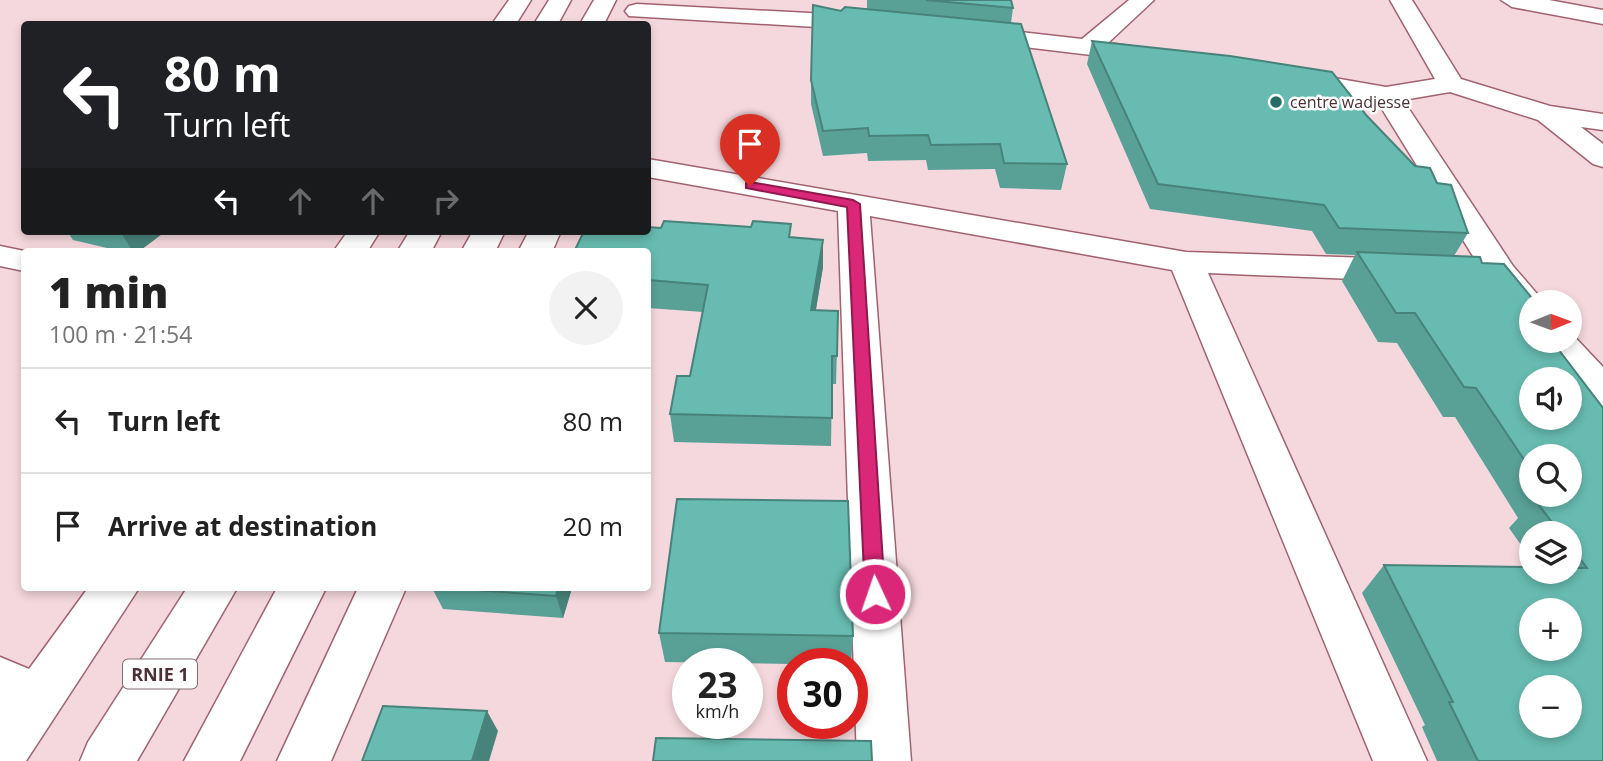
<!DOCTYPE html>
<meta charset="utf-8">
<style>
:root{--surface:#fff;--page:#f2f2f2;--text:#222;--muted:#767676;--line:#e0e0e0}
body{margin:0;font-family:"Open Sans",sans-serif;background:var(--page);color:var(--text);height:100vh;display:flex;flex-direction:column;font-size:26px;white-space:nowrap}
*{box-sizing:border-box;margin:0}
p{font-size:23px;color:var(--muted)}
.icon{flex:none;width:38px;height:38px;fill:none;stroke:currentColor;stroke-width:2;stroke-linecap:round;stroke-linejoin:round}
.map{position:relative;flex:1;overflow:hidden}
.details{position:absolute;left:21px;top:248px;width:630px;height:343px;display:flex;flex-direction:column;background:var(--surface);border-radius:7px;box-shadow:0 4px 10px #0003}
.details>*{flex:none}
.guide{position:absolute;left:21px;top:21px;width:630px;height:214px;border-radius:7px;box-shadow:0 4px 10px #0003;background:#202124;color:#fff;overflow:hidden}
.needle{width:46px;rotate:89deg}
.fabs{position:absolute;left:1519px;top:290px;display:grid;gap:14px}
.fabs a{display:grid;place-items:center;width:63px;height:63px;border-radius:50%;background:var(--surface);box-shadow:0 4px 10px #0003;font-size:35px}
.speed{position:absolute;left:672px;top:648px;display:flex;gap:14px;font-size:35px;font-weight:700;text-align:center}
.speed>*{display:grid;place-content:center;width:91px;height:91px;border-radius:50%;background:var(--surface);box-shadow:0 4px 10px #0003;line-height:1}
.speed small{font-size:18px;font-weight:400}
.speed .limit{border:10px solid #d22;background:#fff;color:#111}
.pin{position:absolute;display:grid;place-items:center;width:60px;height:60px;color:#fff;margin:-72px -30px;border-radius:50% 50% 50% 0;rotate:-45deg;box-shadow:0 0 7px #0007}
.pin .icon{rotate:45deg}
.me{position:absolute;width:77px;margin:-38px;rotate:357deg;stroke-linejoin:round;filter:drop-shadow(0 0 5px #0008)}
.turn{display:flex;align-items:center;gap:24px;height:147px;padding:0 28px;font-size:32px}
.turn .icon{width:91px;height:91px;stroke-width:2.5}
.turn b{display:block;font-size:49px;line-height:60px}
.lanes{display:flex;align-items:center;height:66px;padding:0 28px;background:#0003;justify-content:center;gap:35px;direction:ltr}
.lanes .off{opacity:.35}
.round{display:grid;place-items:center;flex:none;width:74px;height:74px;border-radius:37px;background:var(--page)}
.summary{display:flex;align-items:center;justify-content:space-between;height:119px;padding:0 28px}
h1{font-size:42px;font-weight:800;line-height:52px}
ul{padding:0;list-style:none}
li{display:flex;align-items:center;gap:21px;height:105px;padding:0 28px;border-top:2px solid var(--line)}
li div{flex:1}
li b{display:block;font-size:26px}
li em{font-style:normal}
.map>svg:first-child{display:block}
.lines{fill:none;stroke-linecap:round;stroke-linejoin:round}
.minor-casing{stroke:#a16270;stroke-width:3}
.highway-casing{stroke:#a16270;stroke-width:3}
.minor{fill:#fff;fill-rule:evenodd}
.highway{fill:#fff;fill-rule:evenodd}
.wall{fill:#59a197;fill-rule:evenodd}
.shaded-wall{fill:#48837b}
.building{fill:#67bbb0;stroke:#48837b;stroke-width:2;fill-rule:evenodd}
.route{fill:#db2777;stroke:#8e194d;stroke-width:2}
.poi-dot{fill:#256d66;stroke:#fff;stroke-width:2.5}
.labels{text-anchor:middle;dominant-baseline:central;stroke-width:5;stroke-linejoin:round;paint-order:stroke}
.far-poi-label{font-size:16px;fill:#4c3036;stroke:#fff;text-anchor:start}
.shield{fill:#fff;stroke:#826e72;stroke-width:2}
.shield-label{font-size:18px;font-weight:bold;fill:#4c3036}
</style>
<div class="map">
<svg width="1603" height="761" viewBox="0 0 1603 761">
<rect width="100%" height="100%" fill="#f5d8dd"/>
<g class="lines">
<g class="minor-casing">
<g id="minor">
<polygon points="509,0 531,0 516,24 492,24"/>
<polygon points="1129,0 1154,0 1108,43 1150,49 1153,54 1150,59 1141,61 975,41 966,39 963,34 966,29 975,27 1082,39"/>
<polygon points="1390,0 1412,0 1461,79 1550,106 1603,114 1603,130 1581,127 1603,144 1603,167 1593,164 1538,120 1450,92 1403,100 1513,266 1545,303 1531,303 1531,321 1518,317 1489,282 1377,101 1294,87 1285,85 1281,79 1285,73 1294,71 1386,87 1435,79"/>
<polygon points="1501,0 1549,0 1603,10 1603,24 1512,7"/>
<polygon points="637,4 866,16 874,18 878,23 874,28 866,30 629,16 625,11 629,6"/>
<polygon points="648,159 1186,252 1401,259 1413,263 1418,270 1413,277 1401,281 1208,273 1427,761 1373,761 1172,270 870,216 911,761 857,761 838,211 648,177"/>
<polygon points="348,231 380,231 367,252 333,252"/>
<polygon points="529,231 561,231 552,252 518,252"/>
<polygon points="0,246 29,252 24,252 24,271 0,266"/>
<polygon points="1570,332 1603,367 1603,406 1589,402 1541,341 1570,341"/>
<polygon points="88,588 139,588 26,761 0,761 0,657 29,669"/>
<polygon points="358,588 406,588 331,761 277,761"/>
</g>
</g>
<g class="highway-casing">
<g id="highway">
<polygon points="549,0 571,0 558,24 534,24"/>
<polygon points="594,0 616,0 604,24 580,24"/>
<polygon points="410,231 442,231 431,252 397,252"/>
<polygon points="473,231 505,231 495,252 461,252"/>
<polygon points="187,588 237,588 137,761 80,761 88,742"/>
<polygon points="277,588 326,588 240,761 184,761"/>
</g>
</g>
<use href="#minor" class="minor"/>
<use href="#highway" class="highway"/>
</g>
<g class="wall">
<polygon points="867,0 1011,0 1013,8 1011,23 1067,164 1061,190 1000,188 995,169 928,170 926,160 868,161 867,153 823,156 811,104 811,80 841,11 867,9"/>
<path d="M1092,41L1367,116L1415,166L1437,183L1468,233L1454,256L1482,263L1531,303V341L1603,408V761H1437L1422,727L1425,725L1362,593L1384,565L1570,572V534H1531V559L1509,528L1518,518L1455,417H1443L1397,343L1378,342L1342,281L1355,255L1326,254L1312,231L1150,209L1087,64ZM1531,457L1570,495H1531Z"/>
<polygon points="67,231 166,231 138,252 124,252 73,240"/>
<polygon points="791,238 823,267 816,310 838,311 836,384 832,384 831,446 674,442 670,414 690,376 703,312 648,308 648,252"/>
<polygon points="432,588 572,588 563,618 443,609"/>
<polygon points="659,633 853,636 851,663 793,663 793,664 665,662"/>
</g>
<g class="shaded-wall">
<polygon points="120,231 166,231 138,252 133,252"/>
<polygon points="823,240 823,267 811,338 811,310"/>
<polygon points="558,588 572,588 563,618 556,596"/>
<polygon points="487,711 498,731 489,761 472,761"/>
</g>
<g class="building">
<polygon points="926,0 1011,0 1013,8"/>
<polygon points="813,5 841,11 845,7 1021,24 1067,164 1004,163 1000,144 931,145 928,135 869,136 868,128 823,131 811,80"/>
<polygon points="1092,41 1230,56 1332,72 1367,116 1415,166 1430,168 1437,183 1451,185 1468,233 1339,228 1324,205 1158,184"/>
<polygon points="664,221 751,227 753,221 791,224 789,237 823,240 811,310 838,311 837,356 832,356 832,418 670,414 677,376 690,376 708,285 648,280 648,252 574,252 584,231 648,231 648,227 661,228"/>
<path d="M1357,252L1480,257L1482,263L1504,264L1536,303H1531V341H1552L1603,408V761H1478L1449,702H1453L1384,565L1531,567V572H1570V568H1587L1570,545V534H1561L1535,500L1551,499L1548,495H1570V457H1531V470L1476,388L1464,387L1415,313H1396ZM1531,380H1570V418H1531ZM1531,611H1570V649H1531ZM1531,688H1570V726H1531Z"/>
<polygon points="677,499 848,501 853,636 659,633"/>
<polygon points="449,588 558,588 556,596"/>
<polygon points="383,706 487,711 472,761 362,761"/>
<polygon points="656,738 871,741 872,761 653,761"/>
</g>
<polygon class="route" points="750,182 853,200 860,204 885,594 882,600 875,602 868,600 865,594 847,207 746,188 746,183"/>
<circle class="poi-dot" cx="1276" cy="102" r="7"/>
<g class="labels">
<g class="far-poi-label">
<text x="1290" y="102">centre wadjesse</text>
</g>
<rect class="shield" x="123" y="659.5" width="74" height="29" rx="5"/>
<g class="shield-label">
<text x="160" y="674">RNIE 1</text>
</g>
</g>
</svg>
<div class="fabs">
<a><svg class="needle" viewBox="-14 -14 28 28"><path d="M0-13l5 13h-10z" fill="#e53935"/><path d="M0 13l5-13h-10z" fill="#767676"/></svg></a>
<a><svg class="icon" aria-label="sound" viewBox="0 0 24 24"><path d="M4 9h4l5-4v14l-5-4H4zM17 9q2 3 0 6"/></svg></a>
<a><svg class="icon" aria-label="search" viewBox="0 0 24 24"><circle cx="10" cy="10" r="6"/><path d="M15 15l6 6"/></svg></a>
<a><svg class="icon" aria-label="layers" viewBox="0 0 24 24"><path d="M12 4l9 5-9 5-9-5zM3 14l9 5 9-5"/></svg></a>
<a>+</a>
<a>−</a>
</div>
<div class="speed"><div>23<small>km/h</small></div><div class="limit">30</div></div>
<div class="pin" style="left:750px;top:186px;background:#d93025"><svg class="icon" aria-label="arrive" viewBox="0 0 24 24"><path d="M6 21V4h12l-3 4 3 4H6"/></svg></div>
<svg class="me" style="left:875px;top:594px" viewBox="-20 -20 40 40"><circle r="17" fill="#db2777" stroke="#fff" stroke-width="3"/><path d="M0-11L8 9 0 5-8 9z" fill="#fff"/></svg>
<div class="guide">
<div class="turn"><svg class="icon" aria-label="left" viewBox="0 0 24 24"><path d="M17 20v-9H6M10 6l-5 5 5 5"/></svg><div><b>80 m</b>Turn left</div></div>
<div class="lanes"><svg class="icon" aria-label="left" viewBox="0 0 24 24"><path d="M17 20v-9H6M10 6l-5 5 5 5"/></svg><svg class="icon off" aria-label="ahead" viewBox="0 0 24 24"><path d="M12 20V5M6 11l6-6 6 6"/></svg><svg class="icon off" aria-label="ahead" viewBox="0 0 24 24"><path d="M12 20V5M6 11l6-6 6 6"/></svg><svg class="icon off" aria-label="right" viewBox="0 0 24 24"><path d="M7 20v-9h11M14 6l5 5-5 5"/></svg></div>
</div>
<section class="details">
<div class="summary"><div><h1>1 min</h1><p>100 m · 21:54</p></div><a class="round"><svg class="icon" aria-label="close" viewBox="0 0 24 24"><path d="M6 6l12 12M18 6L6 18"/></svg></a></div>
<ul>
<li><svg class="icon" aria-label="left" viewBox="0 0 24 24"><path d="M17 20v-9H6M10 6l-5 5 5 5"/></svg><div><b>Turn left</b></div><em>80 m</em></li>
<li><svg class="icon" aria-label="arrive" viewBox="0 0 24 24"><path d="M6 21V4h12l-3 4 3 4H6"/></svg><div><b>Arrive at destination</b></div><em>20 m</em></li>
</ul>
</section>
</div>
